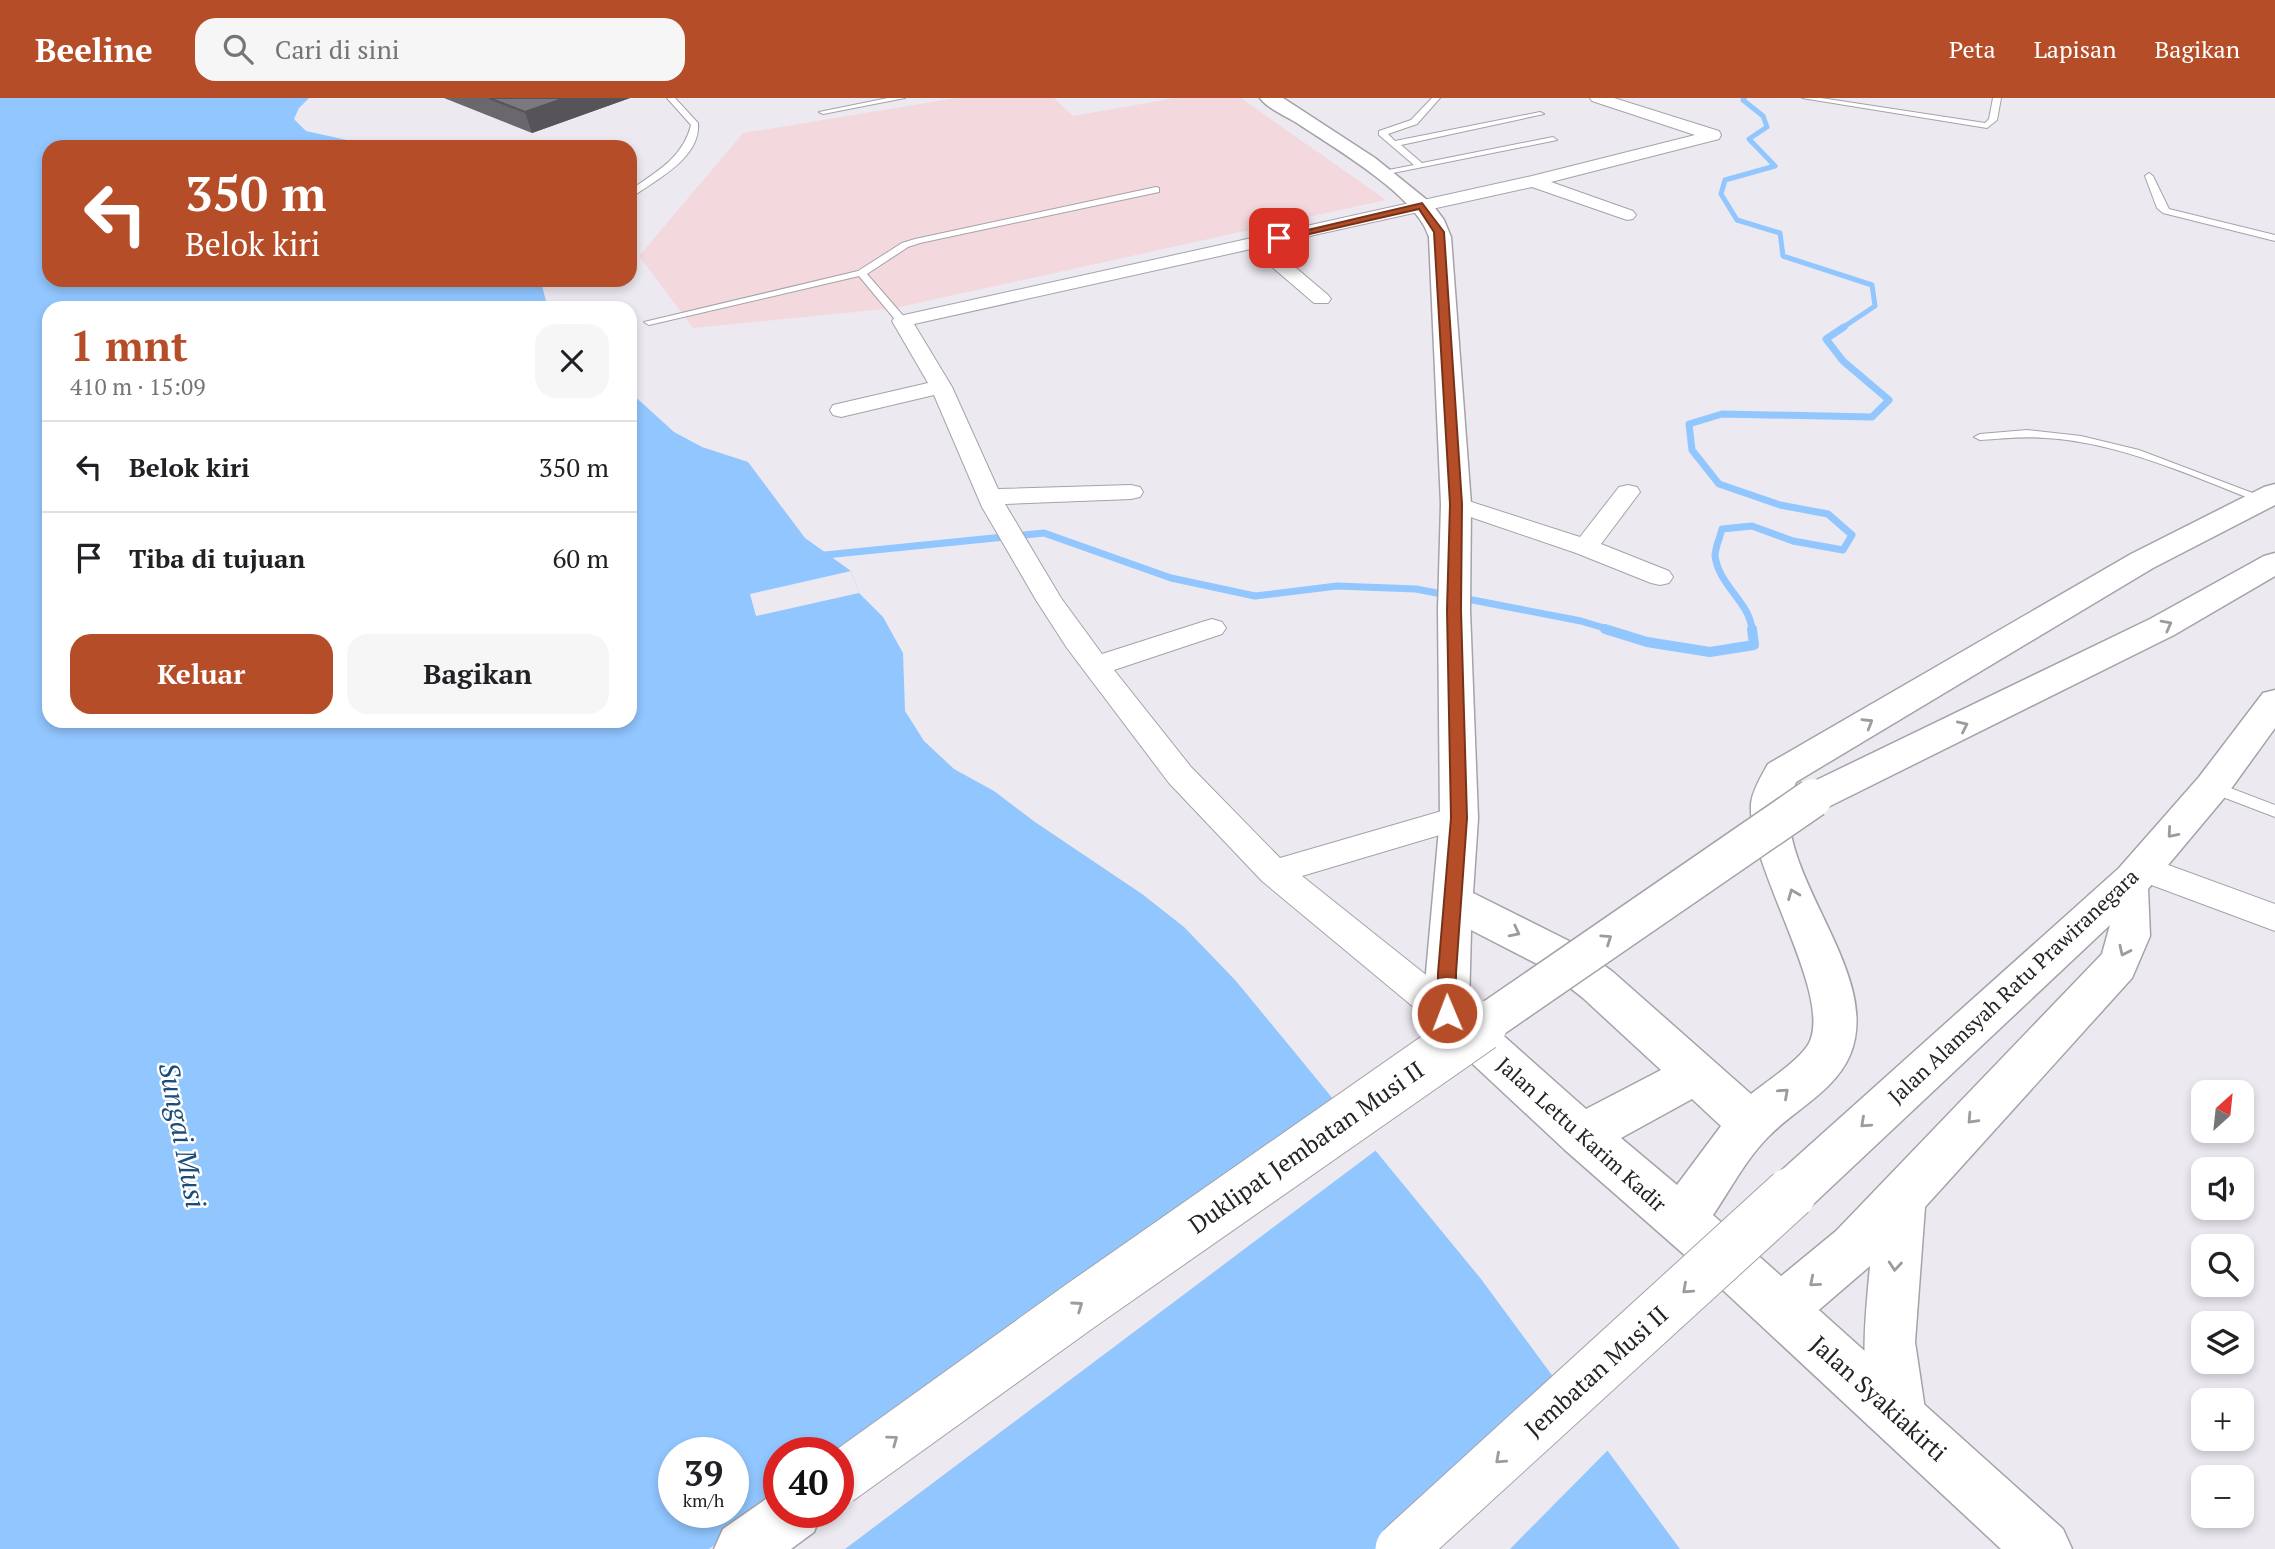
<!DOCTYPE html>
<html lang="id">
<meta charset="utf-8">
<style>
:root{--surface:#fff;--page:#f6f6f6;--text:#202124;--muted:#757577;--line:#e0e0e0;--accent:#b54e28}
body{margin:0;font-family:"PT Serif",serif;background:var(--page);color:var(--text);height:100vh;display:flex;flex-direction:column;font-size:26px;white-space:nowrap}
*{box-sizing:border-box;margin:0}
p{font-size:23px;color:var(--muted)}
.icon{flex:none;width:38px;height:38px;fill:none;stroke:currentColor;stroke-width:2;stroke-linecap:round;stroke-linejoin:round}
.map{position:relative;flex:1;overflow:hidden}
.panel{position:absolute;left:42px;top:203px;width:595px;height:427px;display:flex;flex-direction:column;background:var(--surface);border-radius:21px;box-shadow:0 4px 10px #0003}
.panel>*{flex:none}
.top-card{position:absolute;left:42px;top:42px;width:595px;height:147px;border-radius:21px;box-shadow:0 4px 10px #0003;background:#b54e28;color:#fff;overflow:hidden}
.needle{width:46px;rotate:27deg}
.buttons{position:absolute;left:2191px;top:982px;display:grid;gap:14px}
.buttons a{display:grid;place-items:center;width:63px;height:63px;border-radius:14px;background:var(--surface);box-shadow:0 4px 10px #0003;font-size:35px}
.speed{position:absolute;left:658px;top:1339px;display:flex;gap:14px;font-size:35px;font-weight:700;text-align:center}
.speed>*{display:grid;place-content:center;width:91px;height:91px;border-radius:50%;background:var(--surface);box-shadow:0 4px 10px #0003;line-height:1}
.speed small{font-size:18px;font-weight:400}
.speed .limit{border:10px solid #d22;background:#fff;color:#111}
.pin{position:absolute;display:grid;place-items:center;width:60px;height:60px;color:#fff;margin:-30px;border-radius:14px;box-shadow:0 4px 10px #0006}
.me{position:absolute;width:77px;margin:-38px;rotate:359deg;stroke-linejoin:round;filter:drop-shadow(0 0 5px #0008)}
.turn{display:flex;align-items:center;gap:24px;height:147px;padding:0 28px;font-size:32px}
.turn .icon{width:91px;height:91px;stroke-width:2.5}
.turn b{display:block;font-size:49px;line-height:60px}
.round{display:grid;place-items:center;flex:none;width:74px;height:74px;border-radius:21px;background:var(--page)}
.headline{display:flex;align-items:center;justify-content:space-between;height:119px;padding:0 28px}
h1{font-size:42px;font-weight:700;line-height:52px;color:var(--accent)}
.cta{display:flex;gap:14px;margin-top:auto;padding:14px 28px}
.cta a{flex:1;height:80px;border-radius:21px;background:var(--accent);color:#fff;font-size:28px;font-weight:700;line-height:80px;text-align:center}
.cta a+a{background:var(--page);color:var(--text)}
ul{padding:0;list-style:none}
li{display:flex;align-items:center;gap:21px;height:91px;padding:0 28px;border-top:2px solid var(--line)}
li div{flex:1}
li b{display:block;font-size:26px}
li em{font-style:normal}
header{display:flex;align-items:center;gap:42px;box-sizing:border-box;height:98px;padding:0 35px;background:var(--accent);color:#fff}
header strong{font-size:33px}
nav{display:flex;gap:38px;margin-inline-start:auto;font-size:24px}
.search{width:490px;height:63px;background:var(--page);display:flex;align-items:center;gap:18px;box-sizing:border-box;padding:0 24px;border-radius:21px;color:var(--muted);font-size:26px}
.map>svg:first-child{display:block}
.industrial{fill:#f3d9dd}
.water{fill:#91c6ff;fill-rule:evenodd}
.pier{fill:#ece9f0}
.lines{fill:none;stroke-linecap:round;stroke-linejoin:round}
.stream-far2{stroke:#91c6ff;stroke-width:5}
.stream-far1{stroke:#91c6ff;stroke-width:7}
.stream{stroke:#91c6ff;stroke-width:10}
.service-casing{stroke:#a5a2a9;stroke-width:2}
.minor-casing{stroke:#a5a2a9;stroke-width:2}
.tertiary-casing{stroke:#a5a2a9;stroke-width:3}
.trunk-casing{stroke:#a5a2a9;stroke-width:3}
.service{fill:#fff;fill-rule:evenodd}
.minor{fill:#fff;fill-rule:evenodd}
.tertiary{fill:#fff;fill-rule:evenodd}
.trunk{fill:#fff;fill-rule:evenodd}
.trunk-bridge-far1-casing{stroke:#a5a2a9;stroke-width:41;stroke-linecap:butt}
.trunk-bridge-casing{stroke:#a5a2a9;stroke-width:53;stroke-linecap:butt}
.trunk-bridge-far1{stroke:#fff;stroke-width:38}
.trunk-bridge{stroke:#fff;stroke-width:51}
.wall{fill:#6a676d}
.shaded-wall{fill:#565459}
.building{fill:#7b787f;stroke:#565459;stroke-width:2}
.oneway{stroke:#9c9c9d}
.route{fill:#b54e28;stroke:#76331a;stroke-width:2}
.labels{text-anchor:middle;dominant-baseline:central;stroke-width:5;stroke-linejoin:round;paint-order:stroke}
.street-label{font-size:21px;fill:#242326;stroke:#fff}
.near-street-label{font-size:24px;fill:#242326;stroke:#fff}
.near-water-label{font-size:28px;font-style:italic;fill:#1d4c79;stroke:#fff}
</style>
<header>
<strong>Beeline</strong>
<div class="search"><svg class="icon" aria-label="search" viewBox="0 0 24 24"><circle cx="10" cy="10" r="6"/><path d="M15 15l6 6"/></svg>Cari di sini</div>
<nav><a>Peta</a><a>Lapisan</a><a>Bagikan</a></nav>
</header>
<div class="map">
<svg width="2275" height="1451" viewBox="0 0 2275 1451">
<rect width="100%" height="100%" fill="#ece9f0"/>
<polygon class="industrial" points="956,0 1054,0 1073,18 1175,0 1241,0 1386,102 895,210 693,230 639,158 743,35"/>
<path class="water" d="M0,0H309L299,10L294,21L306,33L378,49H49V182H532L542,188L548,210H49V623H630V294L674,334L702,349L748,364L805,440L851,473L859,495L883,519L903,555L905,613L924,643L954,671L994,693L1035,724L1142,796L1184,829L1236,883L1481,1181L1680,1451H0ZM674,1354H733V1414H674ZM779,1354H838V1414H779Z"/>
<g class="pier">
<polygon points="851,473 859,495 756,518 750,496"/>
<polygon points="1338,999 1379,1050 845,1451 709,1451 779,1401 779,1414 838,1414 838,1358"/>
<polygon points="1562,1285 1610,1350 1510,1451 1388,1451"/>
</g>
<g class="lines">
<polyline class="stream-far2" points="1744,0 1743,2 1763,18 1767,29 1749,41 1775,68 1725,82 1721,96 1737,122 1780,135 1783,158 1872,187 1875,208 1842,230"/>
<g class="stream-far1">
<polyline points="815,458 1044,435 1171,480 1255,498 1337,488 1416,491 1581,523 1611,532"/>
<path d="M1752,532C1750,504 1719,488 1715,458C1715,450 1720,439 1722,431L1752,428L1793,443L1843,452L1852,437L1828,416L1780,407L1719,386L1692,352L1689,326L1722,316L1872,319L1889,302L1843,263L1826,241L1844,229"/>
</g>
<polyline class="stream" points="1605,531 1647,544 1710,554 1754,547 1752,531"/>
<g class="service-casing">
<g id="service">
<path d="M667,0H675L698,25C701,59 659,80 635,97H630V92C656,74 683,60 691,27Z"/>
<polygon points="888,0 905,0 823,16 819,14"/>
<polygon points="1432,0 1440,0 1417,26 1388,36 1395,43 1540,14 1544,16 1401,47 1422,65 1553,39 1557,42 1378,78 1378,74 1414,67 1379,37 1379,33 1411,22"/>
<polygon points="1802,0 1821,0 1985,25 1989,21 1993,0 2001,0 1997,22 1987,30"/>
<polygon points="2149,75 2153,78 2169,111 2275,137 2275,143 2163,115 2157,110 2145,78"/>
<polygon points="1156,89 1159,90 1159,94 920,145 908,149 867,176 906,221 906,225 898,225 859,178 649,227 644,224 858,173 902,145 915,141"/>
<path d="M2027,332L2081,338L2139,352L2271,402L2265,406L2261,405C2192,378 2119,344 2045,340C2023,338 2001,341 1980,342L1974,339L1980,336Z"/>
<polygon points="2212,683 2275,707 2275,719 2207,693 2204,689 2207,685"/>
</g>
</g>
<g class="minor-casing">
<g id="minor">
<polygon points="1590,0 1614,0 1719,33 1721,37 1719,41 1551,84 1633,113 1636,117 1633,121 1627,122 1532,89 1269,147 1328,197 1331,201 1328,205 1314,205 1251,151 914,226 952,289 998,391 1131,387 1140,389 1143,394 1140,399 1131,401 1005,406 1061,500 1102,556 1202,524 1212,521 1222,524 1226,530 1222,536 1114,572 1191,669 1280,760 1459,708 1470,712 1475,720 1470,728 1302,778 1460,904 1465,915 1460,926 1447,930 1434,926 1262,783 1169,685 1067,550 1036,502 982,409 934,297 841,319 833,317 830,312 833,307 928,285 892,223 895,219 1532,78 1695,37 1592,3"/>
<polygon points="1628,387 1637,389 1640,394 1601,446 1669,473 1673,479 1669,485 1660,487 1651,485 1576,455 1447,411 1444,406 1447,401 1456,399 1580,439 1619,389"/>
<polygon points="2141,757 2275,806 2275,833 2130,779 2125,770 2130,761"/>
</g>
</g>
<g class="tertiary-casing">
<path id="tertiary" d="M1260,0H1283L1375,60L1432,106L1444,122L1451,139L1471,406L1470,512L1478,720L1473,795L1575,846L1613,874L1751,996C1766,984 1798,963 1808,947C1836,900 1747,769 1751,706C1752,693 1762,677 1768,666L2131,456L2264,389L2275,386V407L2153,470L1796,684C1794,690 1790,698 1789,704C1781,784 1883,878 1850,957C1835,993 1794,1012 1768,1039C1746,1061 1730,1092 1713,1117L2063,1431L2072,1451H2001L1696,1167L1565,1052L1432,928L1425,915L1426,875L1440,720L1438,512L1441,406L1429,139C1417,98 1336,51 1300,27C1288,19 1269,12 1260,0ZM1471,832L1545,870L1583,900L1661,972L1586,1011L1469,907ZM1692,1001L1721,1028L1677,1087L1621,1040Z"/>
</g>
<g class="trunk-casing">
<g id="trunk">
<polygon points="2275,455 2275,478 2174,537 1826,710 1813,714 1800,710 1794,700 1800,690 2150,521 2264,458"/>
<path d="M2275,592V630L2225,699L2148,791L2150,838L2132,880L1925,1109L1915,1244L1926,1318L1918,1337L1899,1345L1880,1337C1857,1282 1865,1226 1870,1168L1799,1229L1781,1237L1763,1229L1755,1211L1763,1193L1836,1133L2102,856L2110,827L1808,1111L1791,1118L1774,1111L1767,1095L1774,1079L2119,770L2199,679L2263,595Z"/>
<polygon points="779,1392 779,1414 822,1414 814,1434 791,1451 714,1451 723,1431"/>
</g>
</g>
<use href="#service" class="service"/>
<use href="#minor" class="minor"/>
<use href="#tertiary" class="tertiary"/>
<use href="#trunk" class="trunk"/>
<g class="trunk-bridge-far1-casing">
<polyline id="trunk-bridge-far1" points="1479,930 1813,700"/>
</g>
<g class="trunk-bridge-casing">
<g id="trunk-bridge">
<polyline points="838,1382 1080,1208 1481,928"/>
<polyline points="1401,1451 1791,1095"/>
</g>
</g>
<use href="#trunk-bridge-far1" class="trunk-bridge-far1"/>
<use href="#trunk-bridge" class="trunk-bridge"/>
</g>
<polygon class="wall" points="444,0 630,0 532,35"/>
<polygon class="shaded-wall" points="565,0 630,0 532,35 525,14"/>
<polygon class="building" points="489,0 565,0 525,14"/>
<defs><path id="oneway-chevron" d="M-2-3.5L2.5 0L-2 3.5" fill="none" stroke-width="1.6" stroke-linecap="round" stroke-linejoin="round" transform="scale(1.75)"/></defs>
<g class="oneway">
<use href="#oneway-chevron" transform="translate(2167 527) rotate(-28)"/>
<use href="#oneway-chevron" transform="translate(1868 625) rotate(-31)"/>
<use href="#oneway-chevron" transform="translate(1963 628) rotate(-25)"/>
<use href="#oneway-chevron" transform="translate(2172 735) rotate(131)"/>
<use href="#oneway-chevron" transform="translate(1793 796) rotate(-112)"/>
<use href="#oneway-chevron" transform="translate(1515 834) rotate(27)"/>
<use href="#oneway-chevron" transform="translate(1607 841) rotate(-34)"/>
<use href="#oneway-chevron" transform="translate(2124 853) rotate(115)"/>
<use href="#oneway-chevron" transform="translate(1784 995) rotate(-42)"/>
<use href="#oneway-chevron" transform="translate(1972 1021) rotate(133)"/>
<use href="#oneway-chevron" transform="translate(1865 1025) rotate(138)"/>
<use href="#oneway-chevron" transform="translate(1895 1168) rotate(95)"/>
<use href="#oneway-chevron" transform="translate(1814 1184) rotate(140)"/>
<use href="#oneway-chevron" transform="translate(1687 1191) rotate(138)"/>
<use href="#oneway-chevron" transform="translate(1078 1208) rotate(-35)"/>
<use href="#oneway-chevron" transform="translate(893 1342) rotate(-36)"/>
<use href="#oneway-chevron" transform="translate(1500 1361) rotate(138)"/>
</g>
<polygon class="route" points="1422,105 1444,134 1462,406 1461,512 1467,720 1456,875 1456,915 1454,921 1447,923 1441,921 1438,915 1438,875 1451,720 1447,512 1450,406 1434,134 1419,111 1279,143 1274,140"/>
<g class="labels">
<g class="street-label">
<text transform="translate(2013 888) rotate(-43)">Jalan Alamsyah Ratu Prawiranegara</text>
<text transform="translate(1582 1036) rotate(42)">Jalan Lettu Karim Kadir</text>
</g>
<g class="near-street-label">
<text transform="translate(1306 1049) rotate(-35)">Duklipat Jembatan Musi II</text>
<text transform="translate(1596 1273) rotate(-42)">Jembatan Musi II</text>
<text transform="translate(1879 1300) rotate(42)">Jalan Syakiakirti</text>
</g>
<g class="near-water-label">
<text transform="translate(183 1037) rotate(79)">Sungai Musi</text>
</g>
</g>
</svg>
<div class="buttons">
<a><svg class="needle" viewBox="-14 -14 28 28"><path d="M0-13l5 13h-10z" fill="#e53935"/><path d="M0 13l5-13h-10z" fill="#757577"/></svg></a>
<a><svg class="icon" aria-label="sound" viewBox="0 0 24 24"><path d="M4 9h4l5-4v14l-5-4H4zM17 9q2 3 0 6"/></svg></a>
<a><svg class="icon" aria-label="search" viewBox="0 0 24 24"><circle cx="10" cy="10" r="6"/><path d="M15 15l6 6"/></svg></a>
<a><svg class="icon" aria-label="layers" viewBox="0 0 24 24"><path d="M12 4l9 5-9 5-9-5zM3 14l9 5 9-5"/></svg></a>
<a>+</a>
<a>−</a>
</div>
<div class="speed"><div>39<small>km/h</small></div><div class="limit">40</div></div>
<div class="pin" style="left:1279px;top:140px;background:#d93025"><svg class="icon" aria-label="arrive" viewBox="0 0 24 24"><path d="M6 21V4h12l-3 4 3 4H6"/></svg></div>
<svg class="me" style="left:1447px;top:915px" viewBox="-20 -20 40 40"><circle r="17" fill="#b54e28" stroke="#fff" stroke-width="3"/><path d="M0-11L8 9 0 5-8 9z" fill="#fff"/></svg>
<div class="top-card">
<div class="turn"><svg class="icon" aria-label="left" viewBox="0 0 24 24"><path d="M17 20v-9H6M10 6l-5 5 5 5"/></svg><div><b>350 m</b>Belok kiri</div></div>
</div>
<section class="panel">
<div class="headline"><div><h1>1 mnt</h1><p>410 m · 15:09</p></div><a class="round"><svg class="icon" aria-label="close" viewBox="0 0 24 24"><path d="M6 6l12 12M18 6L6 18"/></svg></a></div>
<ul>
<li><svg class="icon" aria-label="left" viewBox="0 0 24 24"><path d="M17 20v-9H6M10 6l-5 5 5 5"/></svg><div><b>Belok kiri</b></div><em>350 m</em></li>
<li><svg class="icon" aria-label="arrive" viewBox="0 0 24 24"><path d="M6 21V4h12l-3 4 3 4H6"/></svg><div><b>Tiba di tujuan</b></div><em>60 m</em></li>
</ul>
<div class="cta"><a>Keluar</a><a>Bagikan</a></div>
</section>
</div>
